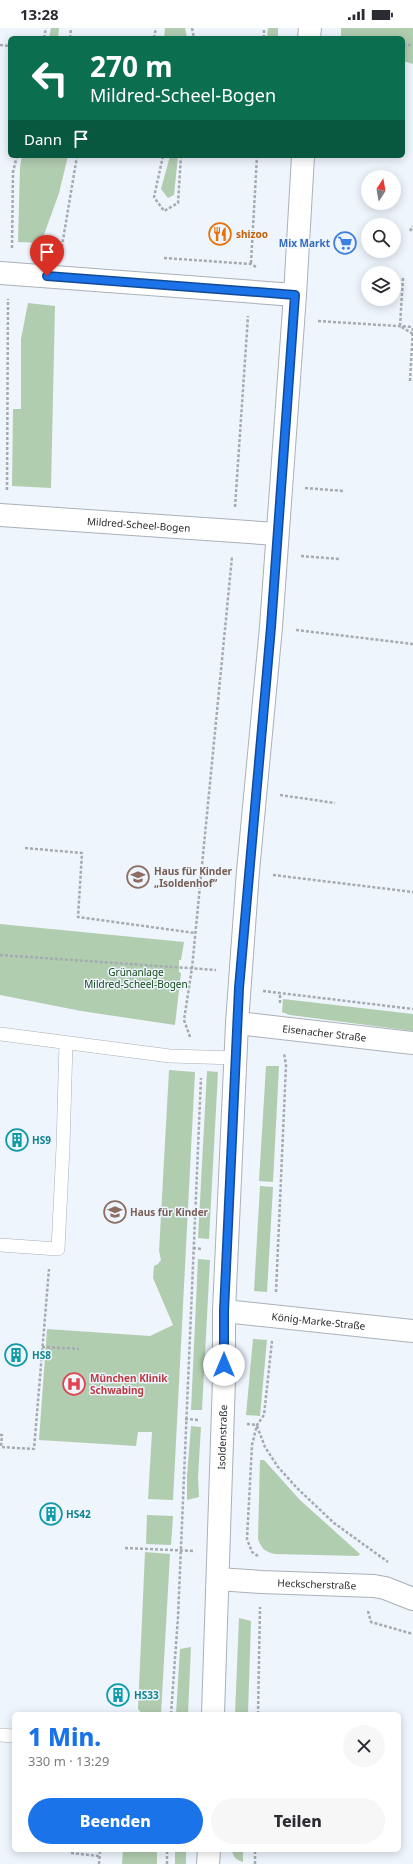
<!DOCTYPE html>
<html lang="de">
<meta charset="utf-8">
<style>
:root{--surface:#fff;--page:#f7f7f7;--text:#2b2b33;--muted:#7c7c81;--accent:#1a73e8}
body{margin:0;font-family:"Noto Sans",sans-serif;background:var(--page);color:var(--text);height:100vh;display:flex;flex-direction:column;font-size:15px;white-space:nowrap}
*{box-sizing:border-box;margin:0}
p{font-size:13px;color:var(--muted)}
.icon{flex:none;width:22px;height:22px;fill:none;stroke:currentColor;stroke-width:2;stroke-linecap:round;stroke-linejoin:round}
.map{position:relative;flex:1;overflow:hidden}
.panel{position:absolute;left:12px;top:1684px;width:389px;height:140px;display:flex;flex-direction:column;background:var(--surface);border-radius:6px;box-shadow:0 2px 10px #0003}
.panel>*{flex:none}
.hud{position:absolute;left:8px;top:8px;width:397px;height:122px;border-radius:6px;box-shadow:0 2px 10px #0003;background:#0b6e4f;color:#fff;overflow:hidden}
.needle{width:26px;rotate:11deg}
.buttons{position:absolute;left:361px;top:142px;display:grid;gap:8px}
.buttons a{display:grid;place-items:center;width:40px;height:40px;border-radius:50%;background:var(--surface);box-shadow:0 2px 10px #0003;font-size:20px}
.pin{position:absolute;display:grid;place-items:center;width:34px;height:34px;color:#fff;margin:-41px -17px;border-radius:50% 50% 50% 0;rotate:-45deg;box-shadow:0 0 4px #0007}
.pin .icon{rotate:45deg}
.me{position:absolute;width:44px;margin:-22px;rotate:0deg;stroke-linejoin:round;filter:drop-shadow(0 0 3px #0008)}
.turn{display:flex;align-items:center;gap:14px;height:84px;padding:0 16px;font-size:18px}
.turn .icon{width:52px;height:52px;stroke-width:2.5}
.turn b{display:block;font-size:28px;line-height:34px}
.then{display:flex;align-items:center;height:38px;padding:0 16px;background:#0003;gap:8px;font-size:15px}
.round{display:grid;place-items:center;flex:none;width:42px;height:42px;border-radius:21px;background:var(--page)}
.overview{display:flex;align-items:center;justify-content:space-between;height:68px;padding:0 16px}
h1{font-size:24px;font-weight:800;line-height:30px;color:var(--accent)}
.primary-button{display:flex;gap:8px;margin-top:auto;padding:8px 16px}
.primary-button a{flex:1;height:46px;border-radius:24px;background:var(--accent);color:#fff;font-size:16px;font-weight:800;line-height:46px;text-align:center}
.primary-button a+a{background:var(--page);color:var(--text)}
.status{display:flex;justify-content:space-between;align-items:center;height:28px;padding:0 20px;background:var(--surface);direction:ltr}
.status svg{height:11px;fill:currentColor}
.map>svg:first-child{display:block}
.green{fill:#b1cdb0}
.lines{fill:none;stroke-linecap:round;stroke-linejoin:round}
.lane-casing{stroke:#aab1b8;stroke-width:14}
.street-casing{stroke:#aab1b8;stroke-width:24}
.path{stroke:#a5abb1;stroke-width:2.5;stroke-dasharray:3 2;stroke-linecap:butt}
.lane{stroke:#fff;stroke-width:13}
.street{stroke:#fff;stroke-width:22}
.route-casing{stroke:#114b97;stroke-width:10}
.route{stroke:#1a73e8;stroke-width:7}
.labels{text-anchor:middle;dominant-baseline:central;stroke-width:3;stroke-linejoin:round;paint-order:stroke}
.food-label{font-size:10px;font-weight:bold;fill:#c56008;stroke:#eef5fd;text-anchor:start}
.shop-label{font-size:10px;font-weight:bold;fill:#366cbe;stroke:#eef5fd;text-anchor:end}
.street-label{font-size:10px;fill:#25282b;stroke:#eef5fd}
.education-label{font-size:10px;font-weight:bold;fill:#785e54;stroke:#eef5fd;text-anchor:start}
.park-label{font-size:10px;fill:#144818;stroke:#eef5fd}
.culture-label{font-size:10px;font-weight:bold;fill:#0d838f;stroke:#eef5fd;text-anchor:start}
.health-label{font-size:10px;font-weight:bold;fill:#be3a42;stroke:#eef5fd;text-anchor:start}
</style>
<div class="status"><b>13:28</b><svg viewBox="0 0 49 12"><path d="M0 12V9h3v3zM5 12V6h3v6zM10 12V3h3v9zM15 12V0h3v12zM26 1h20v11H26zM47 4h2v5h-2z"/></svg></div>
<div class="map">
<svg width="413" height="1836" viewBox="0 0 413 1836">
<rect width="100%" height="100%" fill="#eef5fd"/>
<g class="green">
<polygon points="51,0 59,0 58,10 49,10"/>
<polygon points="165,0 185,0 187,10 164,10"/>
<polygon points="268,0 278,0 278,10 267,10"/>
<polygon points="341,0 413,0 413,36 403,33 403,10 341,10"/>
<polygon points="22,128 68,128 59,165 41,215 18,214 20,139"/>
<polygon points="170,128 178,128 174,167 168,170 161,161"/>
<polygon points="28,275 55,278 51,460 12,458 13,381 21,381 21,311"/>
<polygon points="0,896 184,914 181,932 179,932 179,944 181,945 175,997 81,983 0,967"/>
<polygon points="283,971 413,986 413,1003 290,987 282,984"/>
<polygon points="266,1038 279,1038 273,1154 259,1153"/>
<polygon points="169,1042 195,1044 173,1472 148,1471 152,1404 138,1404 136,1418 39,1412 47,1301 150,1308 173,1297 153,1250 154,1238 158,1236 161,1232 159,1223"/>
<polygon points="207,1043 218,1044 209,1211 198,1210"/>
<polygon points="260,1158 273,1159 267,1264 254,1263"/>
<polygon points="198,1231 210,1232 202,1382 191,1382"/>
<polygon points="253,1311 267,1312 260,1388 246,1387"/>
<polygon points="191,1398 201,1399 198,1449 199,1469 187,1472 187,1448"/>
<path d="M260,1432H264L300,1472L360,1526L358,1528L275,1526C265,1524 261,1520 258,1511Z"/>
<polygon points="147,1487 173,1488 171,1517 146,1516"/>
<polygon points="145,1524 170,1526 161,1686 142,1686 138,1681"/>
<polygon points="239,1590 251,1593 248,1686 235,1686"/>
<polygon points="191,1619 188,1686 176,1686 180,1621"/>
<polygon points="123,1822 157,1822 157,1836 122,1836"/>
<rect x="175" y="1822" width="11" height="14"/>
<path d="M232,1822H243V1834C236,1832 233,1829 232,1822Z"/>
</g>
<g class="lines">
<g class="lane-casing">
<g id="lane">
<polyline points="0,1006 170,1028 236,1030"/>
<polyline points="0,1217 58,1221 63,1119 66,1015"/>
<polyline points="0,1707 14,1708"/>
</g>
</g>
<g class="street-casing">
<g id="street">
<polyline points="309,10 310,0"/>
<polyline points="0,245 295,267"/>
<path id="s1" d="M0,487L277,506"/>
<path id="s2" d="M237,995L413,1015"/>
<path id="s3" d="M224,1283L413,1303"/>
<path id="s4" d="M218,1551L261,1554L374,1558L385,1560L413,1571"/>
<path id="s5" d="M213,1686L224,1351V1283L237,995L248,843L271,599L295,267L303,128"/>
<polyline points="208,1836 209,1822"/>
</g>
</g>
<g class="path">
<polyline points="192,0 194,10"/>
<polyline points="44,10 46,0"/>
<polyline points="70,10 71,0"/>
<polyline points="154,10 156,0"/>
<polyline points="264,10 264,0"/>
<polyline points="0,17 10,18"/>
<polyline points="403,17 413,17"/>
<polyline points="163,128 154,169 164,183 178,175 181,128"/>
<polyline points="410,203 413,198"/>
<polyline points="12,220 13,144 17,128"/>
<polyline points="61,224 77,128"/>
<polyline points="164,230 251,236 256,239"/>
<polyline points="251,235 257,128"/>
<polyline points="403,250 400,298 413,306"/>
<polyline points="318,293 413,299"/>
<polyline points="410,353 413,299"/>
<polyline points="305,460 344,463"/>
<polyline points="7,462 8,271"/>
<polyline points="235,479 248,288"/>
<polyline points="301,528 339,531"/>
<polyline points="296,602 413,616"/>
<polyline points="280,767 335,775"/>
<polyline points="25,820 82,825 78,889 195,905"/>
<polyline points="273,847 413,864"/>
<polyline points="0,927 216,942"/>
<polyline points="263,963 413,981"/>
<polyline points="280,975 280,965"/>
<polyline points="190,1009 184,992 192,940 232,529 233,528"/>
<polyline points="193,1220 202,1221"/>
<polyline points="276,1264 286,1037 284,1025"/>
<polyline points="42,1319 79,1321"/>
<polyline points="185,1391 199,1392"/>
<polyline points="247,1396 257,1397"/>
<polyline points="257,1398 265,1419 278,1439 297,1460 334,1495 388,1534"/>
<polyline points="0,1407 2,1407 1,1419 34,1421 49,1241"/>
<polyline points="125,1520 194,1523"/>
<polyline points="258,1528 252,1524 247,1511 252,1417 257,1397 264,1387 272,1313"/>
<polyline points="368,1583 371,1594 413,1606"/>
<polyline points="171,1686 178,1589 201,1050"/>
<polyline points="258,1686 260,1579"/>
<polyline points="71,1825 99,1828"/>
<polyline points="99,1836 100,1822"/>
<polyline points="167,1836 167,1822"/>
<polyline points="255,1836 255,1822"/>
</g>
<use href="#lane" class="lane"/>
<use href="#street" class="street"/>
</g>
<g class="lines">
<g class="route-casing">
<polyline id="route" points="47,248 295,267 271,599 239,960 224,1283 224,1337"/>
</g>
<use href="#route" class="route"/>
</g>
<defs>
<g id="restaurant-ring" transform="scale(1.15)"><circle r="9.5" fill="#eef5fd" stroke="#e8710a" stroke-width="1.5"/><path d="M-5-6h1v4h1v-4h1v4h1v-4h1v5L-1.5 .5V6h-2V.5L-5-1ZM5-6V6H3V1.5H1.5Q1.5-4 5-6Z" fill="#e8710a"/></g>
<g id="supermarket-ring" transform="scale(1.15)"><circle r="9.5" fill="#eef5fd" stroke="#3f7fe0" stroke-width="1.5"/><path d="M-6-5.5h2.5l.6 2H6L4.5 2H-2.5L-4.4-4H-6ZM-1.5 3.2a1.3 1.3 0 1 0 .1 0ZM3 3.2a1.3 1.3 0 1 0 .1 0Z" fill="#3f7fe0"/></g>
<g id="school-ring" transform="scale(1.15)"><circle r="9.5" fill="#eef5fd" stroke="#8d6e63" stroke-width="1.5"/><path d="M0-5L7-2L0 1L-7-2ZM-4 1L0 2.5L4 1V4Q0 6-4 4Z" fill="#8d6e63"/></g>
<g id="building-ring" transform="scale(1.15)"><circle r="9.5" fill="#eef5fd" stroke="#0f9aa8" stroke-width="1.5"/><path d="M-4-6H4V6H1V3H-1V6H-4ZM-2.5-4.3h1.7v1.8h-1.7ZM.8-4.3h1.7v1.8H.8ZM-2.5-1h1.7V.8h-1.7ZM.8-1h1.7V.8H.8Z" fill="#0f9aa8"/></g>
<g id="hospital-ring" transform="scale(1.15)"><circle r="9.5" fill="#eef5fd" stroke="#e0444e" stroke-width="1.5"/><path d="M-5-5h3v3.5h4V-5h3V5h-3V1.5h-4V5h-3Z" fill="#e0444e"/></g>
</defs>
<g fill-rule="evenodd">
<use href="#restaurant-ring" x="220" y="206"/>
<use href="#supermarket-ring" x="345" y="215"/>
<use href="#school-ring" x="138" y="849"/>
<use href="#building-ring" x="17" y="1112"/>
<use href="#school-ring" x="115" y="1184"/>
<use href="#building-ring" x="16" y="1327"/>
<use href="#hospital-ring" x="74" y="1356"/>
<use href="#building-ring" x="51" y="1486"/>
<use href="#building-ring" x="118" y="1667"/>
</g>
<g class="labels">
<g class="food-label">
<text x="236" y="206">shizoo</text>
</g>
<g class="shop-label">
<text x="330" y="215">Mix Markt</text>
</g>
<g class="street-label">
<text stroke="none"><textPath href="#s1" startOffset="139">Mildred-Scheel-Bogen</textPath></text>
<text stroke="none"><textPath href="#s2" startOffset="88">Eisenacher Straße</textPath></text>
<text stroke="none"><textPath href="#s3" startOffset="95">König-Marke-Straße</textPath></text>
<text stroke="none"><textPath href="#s5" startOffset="277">Isoldenstraße</textPath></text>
<text stroke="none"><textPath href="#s4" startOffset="99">Heckscherstraße</textPath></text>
</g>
<g class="education-label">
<text x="154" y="843">Haus für Kinder<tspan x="154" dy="12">„Isoldenhof“</tspan></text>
<text x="130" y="1184">Haus für Kinder</text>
</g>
<g class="park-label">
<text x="136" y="944">Grünanlage<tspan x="136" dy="12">Mildred-Scheel-Bogen</tspan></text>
</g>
<g class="culture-label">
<text x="32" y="1112">HS9</text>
<text x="32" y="1327">HS8</text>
<text x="66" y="1486">HS42</text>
<text x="134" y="1667">HS33</text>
</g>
<g class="health-label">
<text x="90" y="1350">München Klinik<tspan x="90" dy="12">Schwabing</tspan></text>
</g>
</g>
</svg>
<div class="buttons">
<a><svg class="needle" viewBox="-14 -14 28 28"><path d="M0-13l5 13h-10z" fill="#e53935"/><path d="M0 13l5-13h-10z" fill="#7c7c81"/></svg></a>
<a><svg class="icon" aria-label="search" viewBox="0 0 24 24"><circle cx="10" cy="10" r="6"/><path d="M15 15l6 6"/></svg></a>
<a><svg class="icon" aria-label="layers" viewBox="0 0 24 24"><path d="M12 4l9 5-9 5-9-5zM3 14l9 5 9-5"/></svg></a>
</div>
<div class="pin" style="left:47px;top:248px;background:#d93025"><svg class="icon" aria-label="arrive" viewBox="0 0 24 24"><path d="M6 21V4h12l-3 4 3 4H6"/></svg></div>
<svg class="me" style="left:224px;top:1337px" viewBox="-20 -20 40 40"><circle r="19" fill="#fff"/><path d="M0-13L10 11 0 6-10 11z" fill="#1a73e8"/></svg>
<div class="hud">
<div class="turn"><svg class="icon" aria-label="left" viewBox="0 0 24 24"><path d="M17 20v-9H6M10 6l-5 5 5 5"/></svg><div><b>270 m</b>Mildred-Scheel-Bogen</div></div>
<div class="then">Dann<svg class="icon" aria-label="arrive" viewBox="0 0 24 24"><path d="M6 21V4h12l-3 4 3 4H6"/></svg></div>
</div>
<section class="panel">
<div class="overview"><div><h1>1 Min.</h1><p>330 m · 13:29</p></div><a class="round"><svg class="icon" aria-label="close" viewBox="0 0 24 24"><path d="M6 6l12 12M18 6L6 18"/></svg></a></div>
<div class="primary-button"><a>Beenden</a><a>Teilen</a></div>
</section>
</div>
